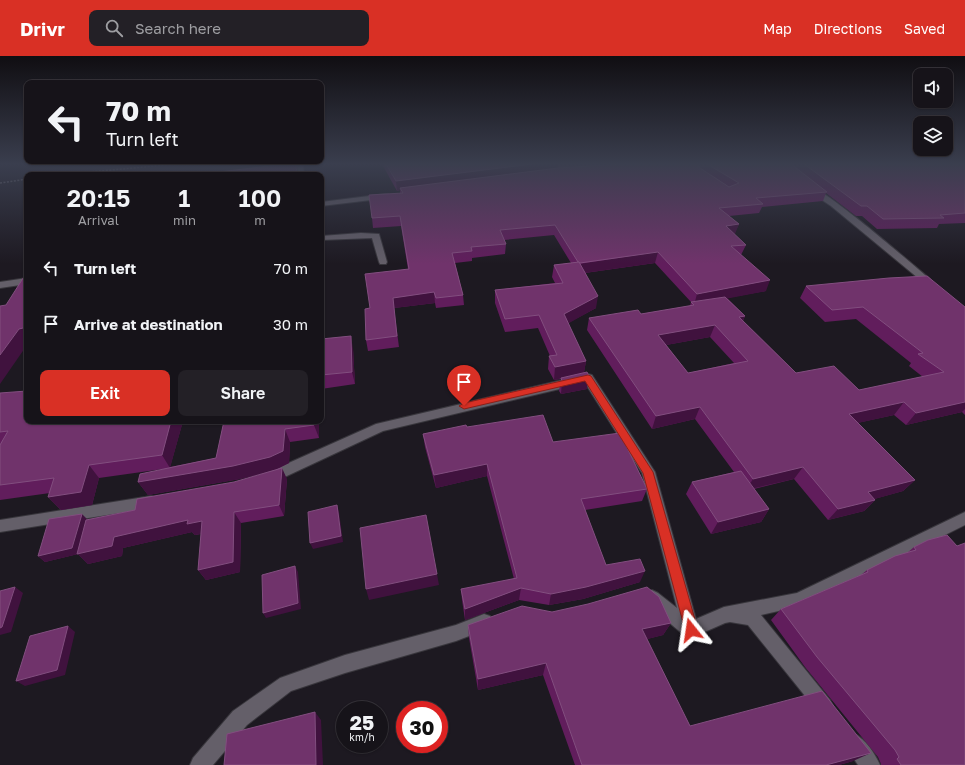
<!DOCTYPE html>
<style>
:root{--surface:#161319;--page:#232026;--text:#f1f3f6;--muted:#9e9ea2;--line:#353238;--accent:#d93025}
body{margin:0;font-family:"Golos Text",sans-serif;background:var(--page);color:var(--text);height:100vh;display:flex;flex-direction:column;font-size:15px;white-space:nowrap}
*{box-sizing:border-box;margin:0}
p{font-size:13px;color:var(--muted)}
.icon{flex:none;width:22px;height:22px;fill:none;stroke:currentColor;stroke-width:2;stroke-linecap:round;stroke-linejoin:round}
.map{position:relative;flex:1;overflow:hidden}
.side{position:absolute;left:24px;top:116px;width:300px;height:252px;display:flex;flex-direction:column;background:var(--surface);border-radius:8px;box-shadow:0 1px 3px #0004,0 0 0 1px var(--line)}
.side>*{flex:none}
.hud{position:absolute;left:24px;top:24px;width:300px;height:84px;border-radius:8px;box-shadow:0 1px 3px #0004,0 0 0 1px var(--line);background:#161319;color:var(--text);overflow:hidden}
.controls{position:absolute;left:913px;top:12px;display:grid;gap:8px}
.controls a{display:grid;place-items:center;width:40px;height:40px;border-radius:8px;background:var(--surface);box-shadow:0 1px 3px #0004,0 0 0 1px var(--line);font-size:20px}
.speed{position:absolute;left:336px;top:645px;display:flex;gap:8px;font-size:20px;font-weight:700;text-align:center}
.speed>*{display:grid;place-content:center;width:52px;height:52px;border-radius:50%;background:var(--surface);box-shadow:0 1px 3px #0004,0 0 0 1px var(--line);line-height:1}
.speed small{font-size:10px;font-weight:400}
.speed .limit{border:6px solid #d22;background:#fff;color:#111}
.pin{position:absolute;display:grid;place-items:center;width:34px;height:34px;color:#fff;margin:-41px -17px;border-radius:50% 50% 50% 0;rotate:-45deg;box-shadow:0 0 4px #0007}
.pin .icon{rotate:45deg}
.me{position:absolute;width:44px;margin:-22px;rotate:345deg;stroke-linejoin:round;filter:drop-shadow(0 0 3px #0008)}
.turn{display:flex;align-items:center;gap:14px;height:84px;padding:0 16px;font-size:18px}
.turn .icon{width:52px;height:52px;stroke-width:2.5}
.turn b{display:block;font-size:28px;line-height:34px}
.eta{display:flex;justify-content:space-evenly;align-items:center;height:68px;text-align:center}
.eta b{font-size:24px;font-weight:600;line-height:28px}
.primary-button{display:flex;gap:8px;margin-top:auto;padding:8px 16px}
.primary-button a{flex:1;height:46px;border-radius:8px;background:var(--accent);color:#fff;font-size:16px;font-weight:600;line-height:46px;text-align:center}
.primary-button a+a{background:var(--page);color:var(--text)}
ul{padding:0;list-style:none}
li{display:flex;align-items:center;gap:12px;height:56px;padding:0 16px}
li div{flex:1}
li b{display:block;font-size:15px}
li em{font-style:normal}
header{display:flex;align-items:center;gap:24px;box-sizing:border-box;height:56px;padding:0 20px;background:var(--accent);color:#fff}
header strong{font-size:19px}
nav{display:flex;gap:22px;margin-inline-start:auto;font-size:14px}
.search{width:280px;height:36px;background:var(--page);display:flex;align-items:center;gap:10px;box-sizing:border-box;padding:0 14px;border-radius:8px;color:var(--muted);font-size:15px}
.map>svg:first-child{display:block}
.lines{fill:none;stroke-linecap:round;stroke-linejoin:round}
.street-casing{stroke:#38363c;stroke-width:2}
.path{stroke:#7b787f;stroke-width:1.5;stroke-dasharray:2 1.5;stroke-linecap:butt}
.street{fill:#645f69;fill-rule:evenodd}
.wall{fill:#611d5c;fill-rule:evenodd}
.shaded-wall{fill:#40123e}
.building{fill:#70336b;stroke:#824e7f;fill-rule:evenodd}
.route{fill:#d93025;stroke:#8d1f18}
</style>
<header>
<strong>Drivr</strong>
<div class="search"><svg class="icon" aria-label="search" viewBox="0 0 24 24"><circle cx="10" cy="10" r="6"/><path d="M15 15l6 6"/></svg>Search here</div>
<nav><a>Map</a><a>Directions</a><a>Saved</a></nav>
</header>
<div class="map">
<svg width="965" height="709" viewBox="0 0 965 709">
<rect width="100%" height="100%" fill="#1d1921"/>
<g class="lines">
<g class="street-casing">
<g id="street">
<polygon points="297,108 303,108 304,119 298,119"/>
<path d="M807,130C821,128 914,210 930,223L937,232L935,234H929L924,227L831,150L807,134Z"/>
<polygon points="385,138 388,138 388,142 321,150 321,146"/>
<polygon points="361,177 379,178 387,206 386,208 380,208 379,206 372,182 321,184 321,180"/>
<polygon points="27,222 27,228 0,232 0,226"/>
<polygon points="588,318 592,319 655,416 696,563 724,551 797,537 965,456 965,469 805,549 761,559 830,644 833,650 830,656 824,659 818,656 748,569 730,566 725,567 691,582 685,580 646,547 644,542 646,537 652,534 658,537 677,552 642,417 585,327 383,375 274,426 269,427 264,426 262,422 264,418 376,368"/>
<polygon points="151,440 156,442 158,446 156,450 151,452 0,476 0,464"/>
<polygon points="484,558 490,560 492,566 490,572 456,585 345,617 291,635 247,669 213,709 190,709 193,702 233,655 280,622 345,599 456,569"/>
<path d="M854,678C866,683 875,698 880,709H858L844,688L847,681Z"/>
</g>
</g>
<g class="path">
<polyline points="57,119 176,108"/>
<polyline points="0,127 27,123"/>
</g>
<use href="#street" class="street"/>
</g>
<g class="wall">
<path d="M382,108H965V167L939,168L937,172L877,173L862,160H856L826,137L823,145L762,151L759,157L729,160L739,168L734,178L746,189L741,199L766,235L727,242L745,260L743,265L796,317L859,334L923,321L909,310L911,307L856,263L825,266L800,242L806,230L965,251V359L962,356L906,369L894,359L857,367L915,424L903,435L874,443L875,444L864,455L828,464L794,423L754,433L769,453L761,466L711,478L686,438L692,426L734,416L695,363L652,373L587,274L589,262L641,258L690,250L691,246L655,207L585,217L596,252L568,267L586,305L584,316L587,333L561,338L559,335L561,323L554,324L548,313L549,300H550L538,272L505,276L495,247V234L555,227L552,221L554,209L571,207L554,179L504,184L506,188L505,198L472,202V205L455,207L463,239L464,249L436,252L435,247L394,252L399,291L368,295L366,284L370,252L408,213L401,170L373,172L372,162L400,137V134L397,135ZM710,281L734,307L688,317L666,289Z"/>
<polygon points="321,283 353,293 355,328 321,333"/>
<polygon points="0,337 27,365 183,365 170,411 216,402 224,365 319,365 319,382 290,386 289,407 275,414 240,423 148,439 138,426 163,413 99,422 92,449 61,454 48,441 50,437 0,444"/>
<polygon points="467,371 553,386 647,433 642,445 585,454 606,509 640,526 583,543 549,549 519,544 465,564 462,544 461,533 514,523 487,420 436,432 425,391 423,378"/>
<polygon points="287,423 284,460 241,467 240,516 206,524 198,514 201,478 195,479 192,476 123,492 122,500 88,508 78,498 45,506 38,500 87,464"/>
<polygon points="928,484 965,709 881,709 881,708 878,701 805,611 771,564 781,553 861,519 867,514 907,497 914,491"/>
<polygon points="552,556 671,567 663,579 647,583 690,670 853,705 839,709 575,709 543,619 478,634 469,582 468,569"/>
</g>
<g class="shaded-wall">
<polygon points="532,108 558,108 557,114 400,132 400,134 397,135 396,125"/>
<polygon points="739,168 735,178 722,180 726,170"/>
<polygon points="658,196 655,207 577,218 579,208"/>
<polygon points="27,202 27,207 24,203"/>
<polygon points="770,224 766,235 694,249 697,238"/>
<polygon points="434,236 435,247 394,252 399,291 393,242"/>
<polygon points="598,240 596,252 562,271 564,258"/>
<polygon points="745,260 740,272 739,261"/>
<polygon points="715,269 710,281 655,291 658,279"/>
<polygon points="27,271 27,289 0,328 0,299 19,273"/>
<polygon points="351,280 353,293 355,328 352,316"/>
<polygon points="586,305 584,317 554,324 555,311"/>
<polygon points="589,320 587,333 561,338 562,325"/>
<polygon points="904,346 894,359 840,371 849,358"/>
<polygon points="965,346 965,353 962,356 906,369 916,357"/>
<polygon points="700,351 695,363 652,373 656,360"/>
<polygon points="171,365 183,365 170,412 162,399"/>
<polygon points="315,365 319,365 319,382 314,369"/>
<polygon points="285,373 290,386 289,407 275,414 240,423 148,439 138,426 233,410"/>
<polygon points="487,408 487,420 436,432 434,419"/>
<polygon points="89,409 99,422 92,449 61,454 48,441"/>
<polygon points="803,411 794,423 746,434 753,423"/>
<polygon points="282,412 287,423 284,460 279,449"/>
<polygon points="915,424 903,435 857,448 868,436"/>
<polygon points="875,444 864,455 828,464 838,453"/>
<polygon points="337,449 339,456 343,486 313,493 310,487"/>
<polygon points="769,453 761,466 711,478 718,466"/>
<polygon points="234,456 241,467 240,516 206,524 198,514"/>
<polygon points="82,458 88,464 114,481 188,464 202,465 210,476 195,479 192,476 123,492 122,500 88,508 78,498 45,506 38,500"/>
<polygon points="295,510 298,516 301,553 266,562 263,557"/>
<polygon points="645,515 640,526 583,543 549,549 551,538"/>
<polygon points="437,518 439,529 369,544 366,533"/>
<polygon points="15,531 23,537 11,576 0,579 0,572"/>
<polygon points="521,532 519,544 465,564 465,553"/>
<polygon points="671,567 663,579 636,586 642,573"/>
<polygon points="68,570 75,576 65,619 25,630 16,625"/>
<polygon points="546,607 543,619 478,634 478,623"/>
<polygon points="315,656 321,664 323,709 316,709"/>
<polygon points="871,697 853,705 839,709 826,709"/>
</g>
<g class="building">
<polygon points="286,108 295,108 296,109 297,119 209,119 210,117"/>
<polygon points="386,108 532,108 396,125"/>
<polygon points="623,108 697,108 700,112 729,131 739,127 707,108 791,108 827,136 756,142 763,148 719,152 739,168 726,170 746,189 731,190 770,224 697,238 658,196 580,207 579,206 578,206 555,169 500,174 506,188 471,191 472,195 452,197 463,239 436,242 434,236 393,242 397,280 366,284 365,253 370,252 365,218 409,213 400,160 372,162 369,139 403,137 400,132 558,112"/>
<polygon points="804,108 965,108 965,157 940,159 944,162 883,163 867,150 861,150"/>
<polygon points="27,198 27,202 24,203"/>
<polygon points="579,206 598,240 564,258 586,305 555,311 549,300 557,299 539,259 505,263 495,234 563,227 554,209"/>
<polygon points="27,216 27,271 19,273 0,299 0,250 6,249"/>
<path d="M927,220L965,251V346L916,357L904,346L849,358L915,424L868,436L875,444L838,453L803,411L753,423L700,351L656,360L589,262L638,254L641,258L694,249L691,246L725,241L745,260L739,261L796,317L834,310L859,334L944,316L918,298L923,297L863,251L832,254L806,230L889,222ZM715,269L748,305L688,317L658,279Z"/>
<polygon points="351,280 352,316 321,319 321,283"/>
<polygon points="587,316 589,320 562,325 561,322"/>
<polygon points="27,335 27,365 171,365 162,399 89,409 81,436 48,441 54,422 0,429 0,389 8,375 0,376 0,337"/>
<polygon points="543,359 553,386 620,377 647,433 581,443 606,509 640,503 645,515 586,531 551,538 521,532 465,553 461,533 517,522 487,408 434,419 423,378 466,369 467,371"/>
<polygon points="224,365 315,365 314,369 285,373 283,395 270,401 233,410 138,426 140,418 216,402"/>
<polygon points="282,412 279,449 234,456 233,506 198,514 202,465 187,468 188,464 114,481 112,490 77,498 86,464 135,454 137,443 234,426"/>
<polygon points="741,415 769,453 718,466 692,426"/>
<polygon points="337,449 341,480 310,487 308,456"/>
<polygon points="82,458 72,492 38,500 49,463"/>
<polygon points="426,459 437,518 366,533 360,472"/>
<polygon points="947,479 957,490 965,487 965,709 901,709 897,703 899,701 895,694 817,601 781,553 868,516 867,514 895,500 916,494 914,491 928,484"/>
<polygon points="295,510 298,547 263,557 262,519"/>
<polygon points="15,531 2,571 0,572 0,535"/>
<polygon points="647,531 659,541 671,567 642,573 690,670 822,635 871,697 826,709 582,709 546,607 478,623 468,569 522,550 552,556 588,548"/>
<polygon points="68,570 57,614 16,625 30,580"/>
<polygon points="315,656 316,709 224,709 227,678"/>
</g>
<linearGradient id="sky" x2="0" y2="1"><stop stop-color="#100e12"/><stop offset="0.52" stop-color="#3a3e4e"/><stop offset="1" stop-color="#3a3e4e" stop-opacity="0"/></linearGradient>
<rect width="965" height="208" fill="url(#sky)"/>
<polygon class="route" points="588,319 591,320 653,416 698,574 696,579 691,581 687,579 685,574 643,417 585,325 464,353 459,350 464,347"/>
</svg>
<div class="controls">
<a><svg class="icon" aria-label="sound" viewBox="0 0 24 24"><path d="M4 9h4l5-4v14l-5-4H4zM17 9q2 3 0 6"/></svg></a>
<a><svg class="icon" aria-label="layers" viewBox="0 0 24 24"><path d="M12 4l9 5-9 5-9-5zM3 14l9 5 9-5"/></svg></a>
</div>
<div class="speed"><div>25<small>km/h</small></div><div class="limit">30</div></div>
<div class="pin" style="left:464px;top:350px;background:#d93025"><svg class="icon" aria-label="arrive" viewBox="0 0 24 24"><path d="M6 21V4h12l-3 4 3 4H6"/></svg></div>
<svg class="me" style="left:691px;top:574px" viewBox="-20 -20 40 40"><path d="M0-17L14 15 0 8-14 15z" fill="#d93025" stroke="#fff" stroke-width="4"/></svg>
<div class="hud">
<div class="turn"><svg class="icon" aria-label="left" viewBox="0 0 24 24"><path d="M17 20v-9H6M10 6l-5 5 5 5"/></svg><div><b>70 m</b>Turn left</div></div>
</div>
<section class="side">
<div class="eta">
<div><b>20:15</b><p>Arrival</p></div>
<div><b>1</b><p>min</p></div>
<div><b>100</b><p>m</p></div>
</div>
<ul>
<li><svg class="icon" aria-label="left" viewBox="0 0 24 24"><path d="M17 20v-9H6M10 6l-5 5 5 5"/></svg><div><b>Turn left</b></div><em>70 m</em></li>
<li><svg class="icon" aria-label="arrive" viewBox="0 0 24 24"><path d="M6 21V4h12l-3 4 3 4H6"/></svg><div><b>Arrive at destination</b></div><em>30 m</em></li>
</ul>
<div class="primary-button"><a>Exit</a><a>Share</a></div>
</section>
</div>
